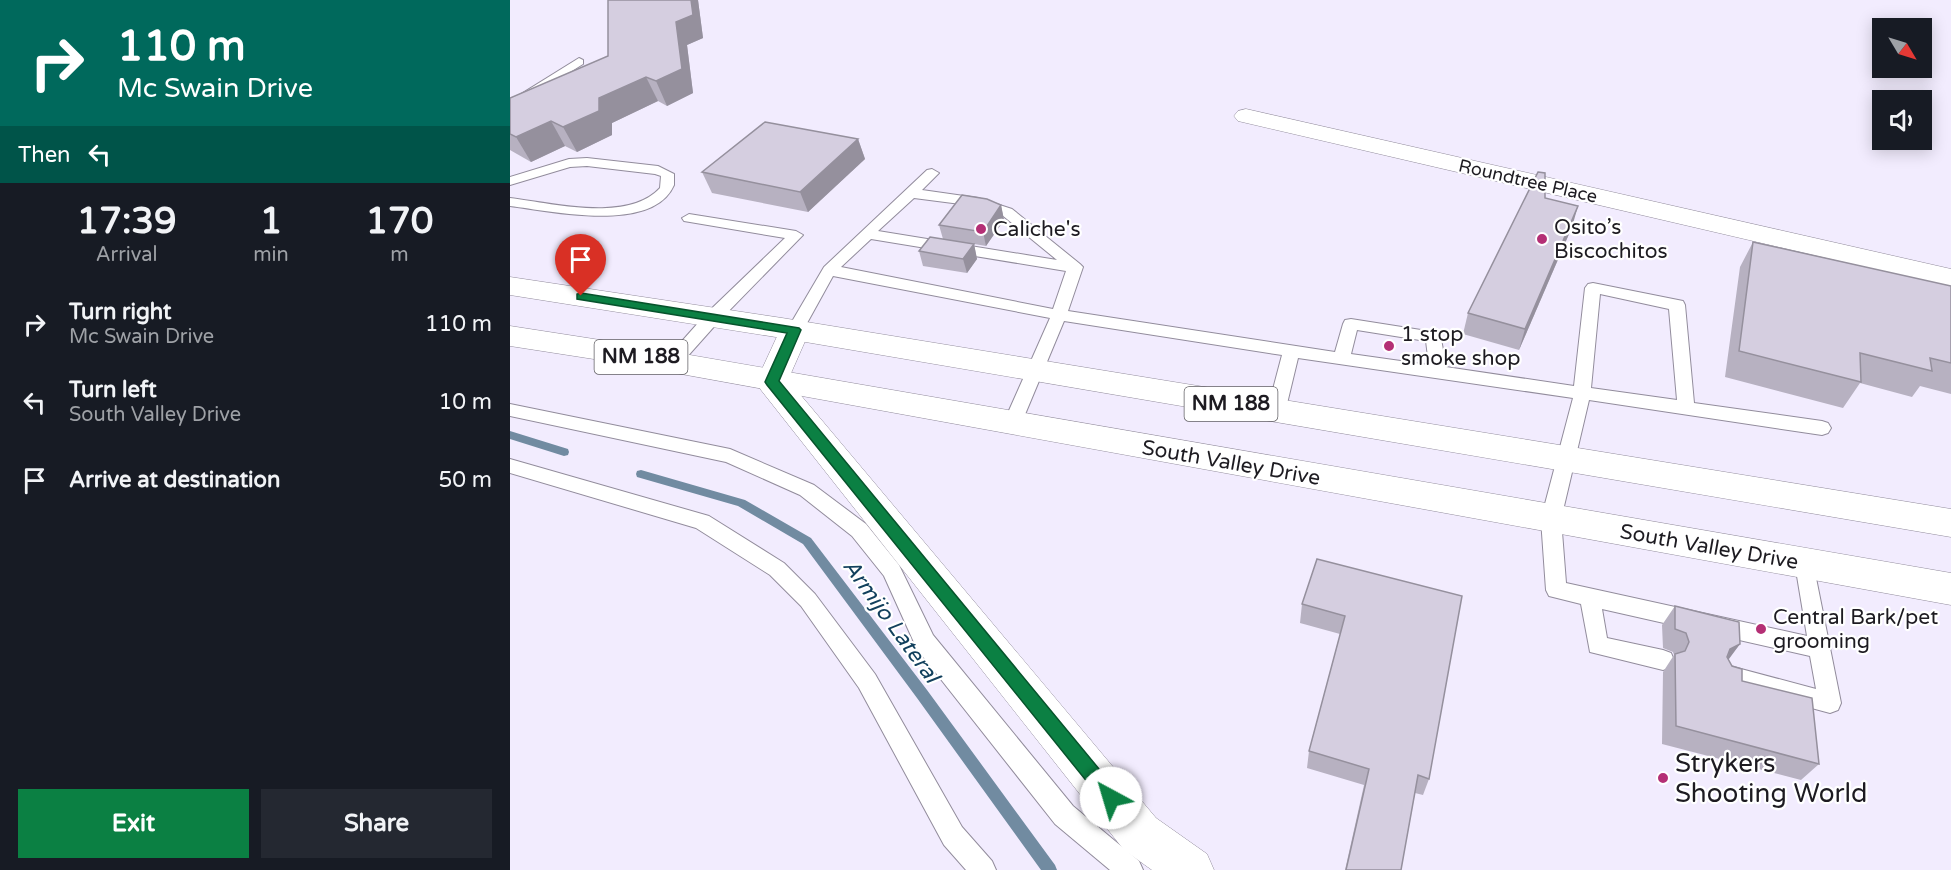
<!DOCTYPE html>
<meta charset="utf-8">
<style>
:root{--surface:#171b24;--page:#242831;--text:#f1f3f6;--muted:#9ea1a6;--accent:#0b8043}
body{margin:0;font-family:"Varela Round",sans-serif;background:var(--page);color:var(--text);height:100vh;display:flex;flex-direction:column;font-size:22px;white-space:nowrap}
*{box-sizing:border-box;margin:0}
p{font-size:20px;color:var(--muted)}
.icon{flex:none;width:33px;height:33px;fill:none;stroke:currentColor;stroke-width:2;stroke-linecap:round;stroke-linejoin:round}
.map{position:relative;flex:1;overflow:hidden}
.details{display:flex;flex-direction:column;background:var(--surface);width:510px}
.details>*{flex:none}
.guide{background:#00695c;color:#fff;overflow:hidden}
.needle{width:39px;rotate:128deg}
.controls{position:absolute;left:1362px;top:18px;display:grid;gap:12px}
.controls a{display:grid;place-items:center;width:60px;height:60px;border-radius:0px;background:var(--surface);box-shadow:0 3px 15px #0003;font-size:30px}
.pin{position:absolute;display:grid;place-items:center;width:51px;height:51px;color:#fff;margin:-62px -26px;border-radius:50% 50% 50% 0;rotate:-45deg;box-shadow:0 0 6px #0007}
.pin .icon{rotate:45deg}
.me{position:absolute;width:66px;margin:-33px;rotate:321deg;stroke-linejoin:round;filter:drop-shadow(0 0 4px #0008)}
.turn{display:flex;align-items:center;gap:21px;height:126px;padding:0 18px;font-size:27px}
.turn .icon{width:78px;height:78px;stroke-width:2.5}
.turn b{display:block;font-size:42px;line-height:51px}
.then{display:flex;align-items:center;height:57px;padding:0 18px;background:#0003;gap:12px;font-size:22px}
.eta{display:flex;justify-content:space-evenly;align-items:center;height:102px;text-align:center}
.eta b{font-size:36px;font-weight:800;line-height:42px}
.cta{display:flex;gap:12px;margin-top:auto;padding:12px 18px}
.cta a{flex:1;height:69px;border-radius:0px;background:var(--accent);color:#fff;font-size:24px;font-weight:800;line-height:69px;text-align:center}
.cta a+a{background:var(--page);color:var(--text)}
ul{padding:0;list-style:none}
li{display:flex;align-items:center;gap:18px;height:78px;padding:0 18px}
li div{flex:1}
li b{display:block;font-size:22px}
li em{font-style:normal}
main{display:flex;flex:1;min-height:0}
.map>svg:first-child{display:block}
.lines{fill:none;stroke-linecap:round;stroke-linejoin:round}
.stream{fill:#718ba1;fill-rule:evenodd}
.lane-casing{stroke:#928c9c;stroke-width:2}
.street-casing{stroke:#928c9c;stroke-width:1}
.primary-casing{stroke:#928c9c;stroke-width:1}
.lane{fill:#fff;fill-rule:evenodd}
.street{fill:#fff;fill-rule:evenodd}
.primary{fill:#fff;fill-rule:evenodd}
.wall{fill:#b7b1c1}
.shaded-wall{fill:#95909d}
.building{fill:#d5cee0;stroke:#95909d;stroke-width:1.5}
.route{fill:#0b8043;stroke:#07532c;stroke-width:1.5}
.poi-dot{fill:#b42f75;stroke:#fff;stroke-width:2}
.labels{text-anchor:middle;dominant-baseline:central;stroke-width:4.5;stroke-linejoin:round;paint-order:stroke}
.far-street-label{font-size:18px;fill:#1d1b21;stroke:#fff}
.shield{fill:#fff;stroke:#615f64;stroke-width:1.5}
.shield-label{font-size:20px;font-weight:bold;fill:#1d1b21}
.poi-label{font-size:21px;fill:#1d1b21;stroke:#fff;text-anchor:start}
.street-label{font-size:21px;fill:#1d1b21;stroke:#fff}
.water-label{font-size:22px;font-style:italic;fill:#12405d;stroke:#fff}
.near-poi-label{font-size:26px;fill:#1d1b21;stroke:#fff;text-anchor:start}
</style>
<main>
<section class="details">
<div class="guide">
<div class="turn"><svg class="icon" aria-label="right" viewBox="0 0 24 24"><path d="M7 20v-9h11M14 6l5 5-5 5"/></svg><div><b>110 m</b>Mc Swain Drive</div></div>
<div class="then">Then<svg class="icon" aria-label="left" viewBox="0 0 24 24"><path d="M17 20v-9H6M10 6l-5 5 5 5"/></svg></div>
</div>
<div class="eta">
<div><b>17:39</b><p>Arrival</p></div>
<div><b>1</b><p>min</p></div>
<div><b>170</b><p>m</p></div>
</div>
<ul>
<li><svg class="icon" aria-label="right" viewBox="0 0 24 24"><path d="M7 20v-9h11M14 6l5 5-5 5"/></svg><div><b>Turn right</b><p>Mc Swain Drive</p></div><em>110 m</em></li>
<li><svg class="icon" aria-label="left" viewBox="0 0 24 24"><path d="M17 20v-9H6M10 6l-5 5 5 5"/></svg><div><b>Turn left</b><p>South Valley Drive</p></div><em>10 m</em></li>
<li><svg class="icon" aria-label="arrive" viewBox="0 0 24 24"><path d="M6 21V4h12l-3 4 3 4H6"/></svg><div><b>Arrive at destination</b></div><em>50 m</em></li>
</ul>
<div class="cta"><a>Exit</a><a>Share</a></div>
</section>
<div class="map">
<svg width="1441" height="870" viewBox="0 0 1441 870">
<rect width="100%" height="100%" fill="#f2ecfe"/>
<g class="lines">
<g class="stream">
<polygon points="0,431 58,449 59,452 58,455 54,456 0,439"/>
<polygon points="131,470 235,500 301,538 417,690 545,865 547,870 531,870 407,698 293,544 228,506 127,477 126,474 127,471"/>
</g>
<g class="lane-casing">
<g id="lane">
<polygon points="69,58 73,60 73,64 0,110 0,101"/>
<path d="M77,158L148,166L164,174V185C143,234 41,211 0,206V198C41,203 118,223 150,188L151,176L145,174L77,166L60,167L0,185V177L59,159Z"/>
<path d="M422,169L429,173L412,190L468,198L502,209L570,264L573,267L558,311L825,352L833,324L835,320L841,319L930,333L936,367L1064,386L1075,288L1078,284L1083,283L1173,301L1175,305L1184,403L1312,421L1318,423L1321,428L1318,433L1312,435L1079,400L1051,519L1056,583L1297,636L1285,564L1288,558L1295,556L1302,558L1331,703L1328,710L1320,713L1216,685L1208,682L1205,675L1208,668L1216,665L1306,689L1300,656L1092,609L1097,638L1153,650L1161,653L1164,660L1161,667L1153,670L1080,652L1071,604L1039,596L1036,590L1031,519L1063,398L788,358L775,412L772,417L766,418L760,417L757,412L772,355L554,321L511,424L508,429L502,431L496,429L493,424L540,318L323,276L291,334H279L277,330L314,267L417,170ZM404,198L466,206L492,215L547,260L368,231ZM361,239L556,271L543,309L331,267ZM1090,294L1159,309L1167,400L1081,388ZM847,330L916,341L919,365L841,354Z"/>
<polygon points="179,214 286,231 293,235 209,321 168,367 156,367 154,363 156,359 197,313 275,238 174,221 172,218"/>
<polygon points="0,404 220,449 304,485 356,524 389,565 423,635 563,806 629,861 633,870 600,870 545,824 407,649 374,576 342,536 290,495 216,462 0,416"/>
<polygon points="0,459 199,516 274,563 305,594 365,674 452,827 482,861 486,870 456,870 434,845 349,688 291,606 260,575 186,528 0,473"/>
</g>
</g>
<g class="street-casing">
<g id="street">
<polygon points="736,109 1441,269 1441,287 728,121 724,116 728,111"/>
<polygon points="285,320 296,323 300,330 278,380 646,818 697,854 704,870 642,870 614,850 251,390 246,382 270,330 274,323"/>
</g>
</g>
<g class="primary-casing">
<g id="primary">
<polygon points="0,277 272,318 1441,509 1441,537 272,338 0,295"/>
<polygon points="0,326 116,344 1441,573 1441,605 116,364 0,346"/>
</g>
</g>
<use href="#lane" class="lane"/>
<use href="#street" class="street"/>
<use href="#primary" class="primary"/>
</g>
<g class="wall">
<polygon points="98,0 188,0 193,38 177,45 183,93 157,106 148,101 102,123 102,135 67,152 55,146 21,162 0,150 0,98 98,56"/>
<polygon points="348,139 355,159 298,212 202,193 192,172"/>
<polygon points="1035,198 1062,227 1009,350 953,334 958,313"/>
<polygon points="491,205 494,220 476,246 464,244 467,259 457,273 413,266 409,251 433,239 429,225"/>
<polygon points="1243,242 1441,286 1441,394 1410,386 1402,397 1350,383 1333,408 1215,377 1230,267"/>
<polygon points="807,559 919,779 913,795 905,793 891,870 835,870 854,785 797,768 799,751 830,634 790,623 792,604"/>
<polygon points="1165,606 1230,644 1218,659 1222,666 1232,681 1309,764 1291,780 1152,744 1153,672 1164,655 1163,652 1153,648 1152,625"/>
</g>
<g class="shaded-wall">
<polygon points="181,0 188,0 193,38 177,45 183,93 157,106 146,81 166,22"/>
<polygon points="136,77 148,101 102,123 102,135 67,152 53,127 89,98"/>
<polygon points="41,121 55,146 21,162 6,137"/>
<polygon points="348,139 355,159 298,212 290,192"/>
<polygon points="491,205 494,220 476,246 473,232"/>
<polygon points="1068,206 1062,227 1009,350 1015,329"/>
<polygon points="464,244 467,259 457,273 453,259"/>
<polygon points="1230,644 1216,663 1220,649"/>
</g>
<g class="building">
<polygon points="98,0 181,0 183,15 166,22 172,69 146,81 136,77 89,98 89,111 53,127 41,121 6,137 0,134 0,98 98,56"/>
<polygon points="255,122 348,139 290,192 192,172"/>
<polygon points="1028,172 1035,173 1035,198 1068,206 1015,329 958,313"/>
<polygon points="452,195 477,199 491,205 473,232 429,225"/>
<polygon points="420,237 464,244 453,259 409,251"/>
<polygon points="1243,242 1441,286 1441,363 1420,358 1422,371 1350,353 1351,382 1229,351"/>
<polygon points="807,559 952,596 919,779 908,775 891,870 836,870 859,769 799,751 835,616 792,604"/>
<polygon points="1165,606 1229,622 1230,644 1220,649 1217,657 1222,666 1232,669 1232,681 1302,698 1309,764 1166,726 1165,654 1175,651 1179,642 1176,633 1165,629"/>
</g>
<polygon class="route" points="71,293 289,328 291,330 269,381 608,792 611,798 608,804 601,807 595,804 257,385 255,382 277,333 67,299 67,294"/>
<g class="poi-dot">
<circle cx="471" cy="229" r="6"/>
<circle cx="1032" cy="239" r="6"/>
<circle cx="879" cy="346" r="6"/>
<circle cx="1251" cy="629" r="6"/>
<circle cx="1153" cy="778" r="6"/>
</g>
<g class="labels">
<g class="far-street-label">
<text transform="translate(1018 181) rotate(13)">Roundtree Place</text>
</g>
<g class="shield">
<rect x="84.5" y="340" width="93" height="34" rx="4.5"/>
<rect x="674.5" y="387" width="93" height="34" rx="4.5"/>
</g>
<g class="shield-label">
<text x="131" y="357">NM 188</text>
<text x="721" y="404">NM 188</text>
</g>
<g class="poi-label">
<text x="1044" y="227">Osito’s<tspan x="1044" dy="24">Biscochitos</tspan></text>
<text x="483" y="229">Caliche's</text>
<text x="891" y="334">1 stop<tspan x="891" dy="24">smoke shop</tspan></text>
<text x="1263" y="617">Central Bark/pet<tspan x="1263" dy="24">grooming</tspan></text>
</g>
<g class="street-label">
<text transform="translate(721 463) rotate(10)">South Valley Drive</text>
<text transform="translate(1199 547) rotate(10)">South Valley Drive</text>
</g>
<g class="water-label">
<text transform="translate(381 621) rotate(54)">Armijo Lateral</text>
</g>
<g class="near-poi-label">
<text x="1165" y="763">Strykers<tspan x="1165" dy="30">Shooting World</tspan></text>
</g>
</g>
</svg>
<div class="controls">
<a><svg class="needle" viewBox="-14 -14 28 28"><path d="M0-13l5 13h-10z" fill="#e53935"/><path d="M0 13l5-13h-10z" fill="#9ea1a6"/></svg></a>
<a><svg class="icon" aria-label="sound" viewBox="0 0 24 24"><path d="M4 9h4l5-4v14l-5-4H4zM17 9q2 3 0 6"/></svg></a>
</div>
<div class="pin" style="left:71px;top:296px;background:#d93025"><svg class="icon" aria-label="arrive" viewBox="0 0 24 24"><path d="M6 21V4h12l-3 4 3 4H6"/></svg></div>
<svg class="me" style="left:601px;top:798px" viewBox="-20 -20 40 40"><circle r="19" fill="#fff"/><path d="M0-13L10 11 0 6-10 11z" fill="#0b8043"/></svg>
</div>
</main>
